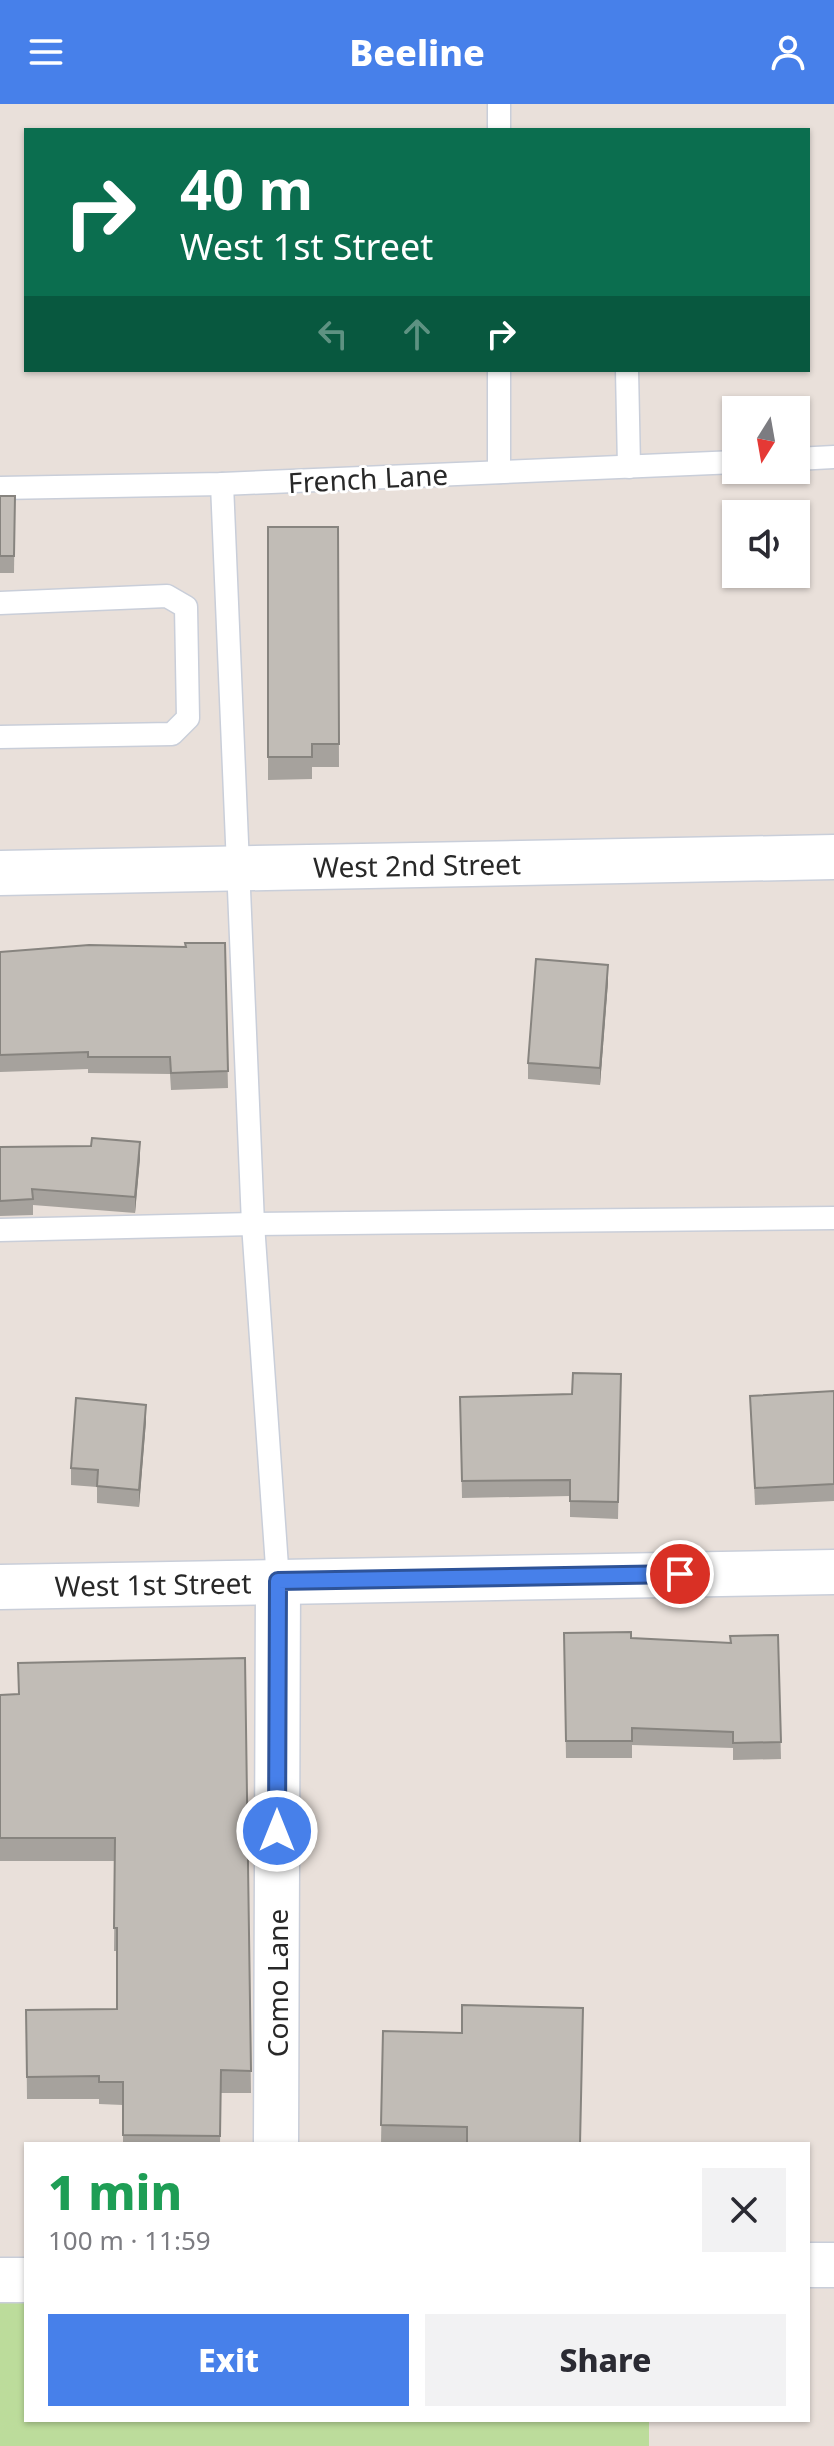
<!DOCTYPE html>
<meta charset="utf-8">
<style>
:root{--surface:#fff;--page:#f2f2f3;--text:#2b2b33;--muted:#7c7c81;--accent:#4780ea}
body{margin:0;font-family:"Noto Sans",sans-serif;background:var(--page);color:var(--text);height:100vh;display:flex;flex-direction:column;font-size:30px;white-space:nowrap}
*{box-sizing:border-box;margin:0}
p{font-size:26px;color:var(--muted)}
.icon{flex:none;width:44px;height:44px;fill:none;stroke:currentColor;stroke-width:2;stroke-linecap:round;stroke-linejoin:round}
.map{position:relative;flex:1;overflow:hidden}
.side{position:absolute;left:24px;top:2038px;width:786px;height:280px;display:flex;flex-direction:column;background:var(--surface);border-radius:0px;box-shadow:0 2px 6px #0004}
.side>*{flex:none}
.hud{position:absolute;left:24px;top:24px;width:786px;height:244px;border-radius:0px;box-shadow:0 2px 6px #0004;background:#0b6e4f;color:#fff;overflow:hidden}
.needle{width:52px;rotate:191deg}
.controls{position:absolute;left:722px;top:292px;display:grid;gap:16px}
.controls a{display:grid;place-items:center;width:88px;height:88px;border-radius:0px;background:var(--surface);box-shadow:0 2px 6px #0004;font-size:40px}
.pin{position:absolute;display:grid;place-items:center;width:68px;height:68px;color:#fff;margin:-34px;border:4px solid #fff;border-radius:50%;box-shadow:0 2px 8px #0007}
.me{position:absolute;width:88px;margin:-44px;rotate:0deg;stroke-linejoin:round;filter:drop-shadow(0 0 6px #0008)}
.turn{display:flex;align-items:center;gap:28px;height:168px;padding:0 24px;font-size:36px}
.turn .icon{width:104px;height:104px;stroke-width:2.5}
.turn b{display:block;font-size:56px;line-height:68px}
.lanes{display:flex;align-items:center;height:76px;padding:0 24px;background:#0003;justify-content:center;gap:40px;direction:ltr}
.lanes .off{opacity:.35}
.round{display:grid;place-items:center;flex:none;width:84px;height:84px;border-radius:0px;background:var(--page)}
.overview{display:flex;align-items:center;justify-content:space-between;height:136px;padding:0 24px}
h1{font-size:48px;font-weight:800;line-height:60px;color:#1e9e55}
.cta{display:flex;gap:16px;margin-top:auto;padding:16px 24px}
.cta a{flex:1;height:92px;border-radius:0px;background:var(--accent);color:#fff;font-size:32px;font-weight:800;line-height:92px;text-align:center}
.cta a+a{background:var(--page);color:var(--text)}
header{display:flex;justify-content:space-between;align-items:center;height:104px;padding:0 24px;background:var(--accent);color:#fff;font-size:36px;font-weight:800}
.map>svg:first-child{display:block}
.green{fill:#bcdc9b}
.lines{fill:none;stroke-linecap:round;stroke-linejoin:round}
.lane-casing{stroke:#c9ced9;stroke-width:25}
.street-casing{stroke:#c9ced9;stroke-width:47}
.lane{stroke:#fff;stroke-width:22}
.street{stroke:#fff;stroke-width:44}
.wall{fill:#a6a29d}
.shaded-wall{fill:#87847f}
.building{fill:#c1bcb6;stroke:#87847f;stroke-width:2}
.route-casing{stroke:#2e5398;stroke-width:20}
.route{stroke:#4780ea;stroke-width:14}
.labels{text-anchor:middle;dominant-baseline:central;stroke-width:6;stroke-linejoin:round;paint-order:stroke}
.street-label{font-size:28px;fill:#282828;stroke:#fff}
</style>
<header><svg class="icon" aria-label="menu" viewBox="0 0 24 24"><path d="M4 6h16M4 12h16M4 18h16"/></svg>Beeline<svg class="icon" aria-label="person" viewBox="0 0 24 24"><circle cx="12" cy="8" r="4"/><path d="M4 21q1-7 8-7t8 7"/></svg></header>
<div class="map">
<svg width="834" height="2342" viewBox="0 0 834 2342">
<rect width="100%" height="100%" fill="#e9e0da"/>
<polygon class="green" points="0,2176 26,2176 26,2316 649,2316 649,2342 0,2342"/>
<g class="lines">
<g class="lane-casing">
<g id="lane">
<polyline points="499,26 499,0"/>
<polyline points="627,266 629,363"/>
<polyline points="796,355 834,353"/>
<polyline points="499,368 499,266"/>
<polyline points="222,380 253,1120 278,1477"/>
<polyline points="0,384 222,380 736,358"/>
<polyline points="0,499 167,492 186,503 188,614 172,630 0,633"/>
<polyline points="0,1126 253,1120 834,1114"/>
</g>
</g>
<g class="street-casing">
<g id="street">
<polyline points="0,769 834,753"/>
<polyline points="0,1483 834,1468"/>
<polyline points="276,2040 278,1477"/>
<polyline points="808,2161 834,2161"/>
<polyline points="0,2176 26,2176"/>
</g>
</g>
<use href="#lane" class="lane"/>
<use href="#street" class="street"/>
</g>
<g class="wall">
<polygon points="0,392 15,392 14,469 0,469"/>
<polygon points="268,423 338,423 339,663 312,663 312,675 268,676"/>
<polygon points="225,839 228,984 171,986 170,970 88,969 88,965 0,968 0,848 186,843"/>
<polygon points="608,878 600,981 528,975 528,959"/>
<polygon points="0,1043 140,1054 135,1109 33,1101 33,1111 0,1112"/>
<polygon points="621,1270 618,1415 570,1413 570,1392 462,1394 460,1293 572,1290"/>
<polygon points="834,1287 834,1397 755,1401 750,1292"/>
<polygon points="146,1317 139,1403 97,1399 97,1383 71,1381 71,1364"/>
<polygon points="564,1529 631,1534 731,1539 778,1531 781,1655 733,1656 733,1644 632,1641 632,1654 566,1654"/>
<polygon points="245,1554 251,1989 221,1989 220,2040 123,2040 123,2001 99,2000 99,1995 27,1995 26,1906 117,1905 117,1847 114,1847 115,1757 0,1757 0,1591 18,1590"/>
<polygon points="383,1927 581,2040 381,2040"/>
</g>
<g class="shaded-wall">
<polygon points="608,861 608,878 600,981 600,964"/>
<polygon points="140,1038 140,1054 135,1109 135,1093"/>
<polygon points="146,1301 146,1317 139,1403 139,1386"/>
</g>
<g class="building">
<polygon points="0,392 15,392 14,452 0,452"/>
<polygon points="268,423 338,423 339,640 312,640 312,653 268,653"/>
<polygon points="185,839 225,839 228,967 171,969 170,953 88,953 88,948 0,951 0,848 89,841 186,843"/>
<polygon points="536,855 608,861 600,964 528,959"/>
<polygon points="92,1034 140,1038 135,1093 32,1085 33,1095 0,1097 0,1043 91,1042"/>
<polygon points="573,1269 621,1270 618,1398 570,1397 570,1376 462,1377 460,1293 572,1290"/>
<polygon points="834,1287 834,1380 755,1384 750,1292"/>
<polygon points="76,1294 146,1301 139,1386 97,1382 98,1366 71,1364"/>
<polygon points="631,1528 631,1534 731,1539 730,1532 778,1531 781,1638 733,1639 733,1628 632,1624 632,1637 566,1637 564,1529"/>
<polygon points="245,1554 251,1967 221,1966 220,2032 123,2031 123,1978 99,1978 99,1972 27,1973 26,1906 117,1905 117,1824 114,1824 115,1734 0,1734 0,1591 19,1590 18,1559"/>
<polygon points="462,1901 583,1904 580,2040 467,2040 467,2023 381,2021 383,1927 462,1929"/>
</g>
<g class="lines">
<g class="route-casing">
<polyline id="route" points="277,1727 278,1477 680,1470"/>
</g>
<use href="#route" class="route"/>
</g>
<g class="labels">
<g class="street-label">
<text transform="translate(368 374) rotate(-3)">French Lane</text>
<text transform="translate(417 761) rotate(-1)">West 2nd Street</text>
<text transform="translate(153 1480) rotate(-1)">West 1st Street</text>
<text transform="translate(277 1879) rotate(-90)">Como Lane</text>
</g>
</g>
</svg>
<div class="controls">
<a><svg class="needle" viewBox="-14 -14 28 28"><path d="M0-13l5 13h-10z" fill="#e53935"/><path d="M0 13l5-13h-10z" fill="#7c7c81"/></svg></a>
<a><svg class="icon" aria-label="sound" viewBox="0 0 24 24"><path d="M4 9h4l5-4v14l-5-4H4zM17 9q2 3 0 6"/></svg></a>
</div>
<div class="pin" style="left:680px;top:1470px;background:#d93025"><svg class="icon" aria-label="arrive" viewBox="0 0 24 24"><path d="M6 21V4h12l-3 4 3 4H6"/></svg></div>
<svg class="me" style="left:277px;top:1727px" viewBox="-20 -20 40 40"><circle r="17" fill="#4780ea" stroke="#fff" stroke-width="3"/><path d="M0-11L8 9 0 5-8 9z" fill="#fff"/></svg>
<div class="hud">
<div class="turn"><svg class="icon" aria-label="right" viewBox="0 0 24 24"><path d="M7 20v-9h11M14 6l5 5-5 5"/></svg><div><b>40 m</b>West 1st Street</div></div>
<div class="lanes"><svg class="icon off" aria-label="left" viewBox="0 0 24 24"><path d="M17 20v-9H6M10 6l-5 5 5 5"/></svg><svg class="icon off" aria-label="ahead" viewBox="0 0 24 24"><path d="M12 20V5M6 11l6-6 6 6"/></svg><svg class="icon" aria-label="right" viewBox="0 0 24 24"><path d="M7 20v-9h11M14 6l5 5-5 5"/></svg></div>
</div>
<section class="side">
<div class="overview"><div><h1>1 min</h1><p>100 m · 11:59</p></div><a class="round"><svg class="icon" aria-label="close" viewBox="0 0 24 24"><path d="M6 6l12 12M18 6L6 18"/></svg></a></div>
<div class="cta"><a>Exit</a><a>Share</a></div>
</section>
</div>
